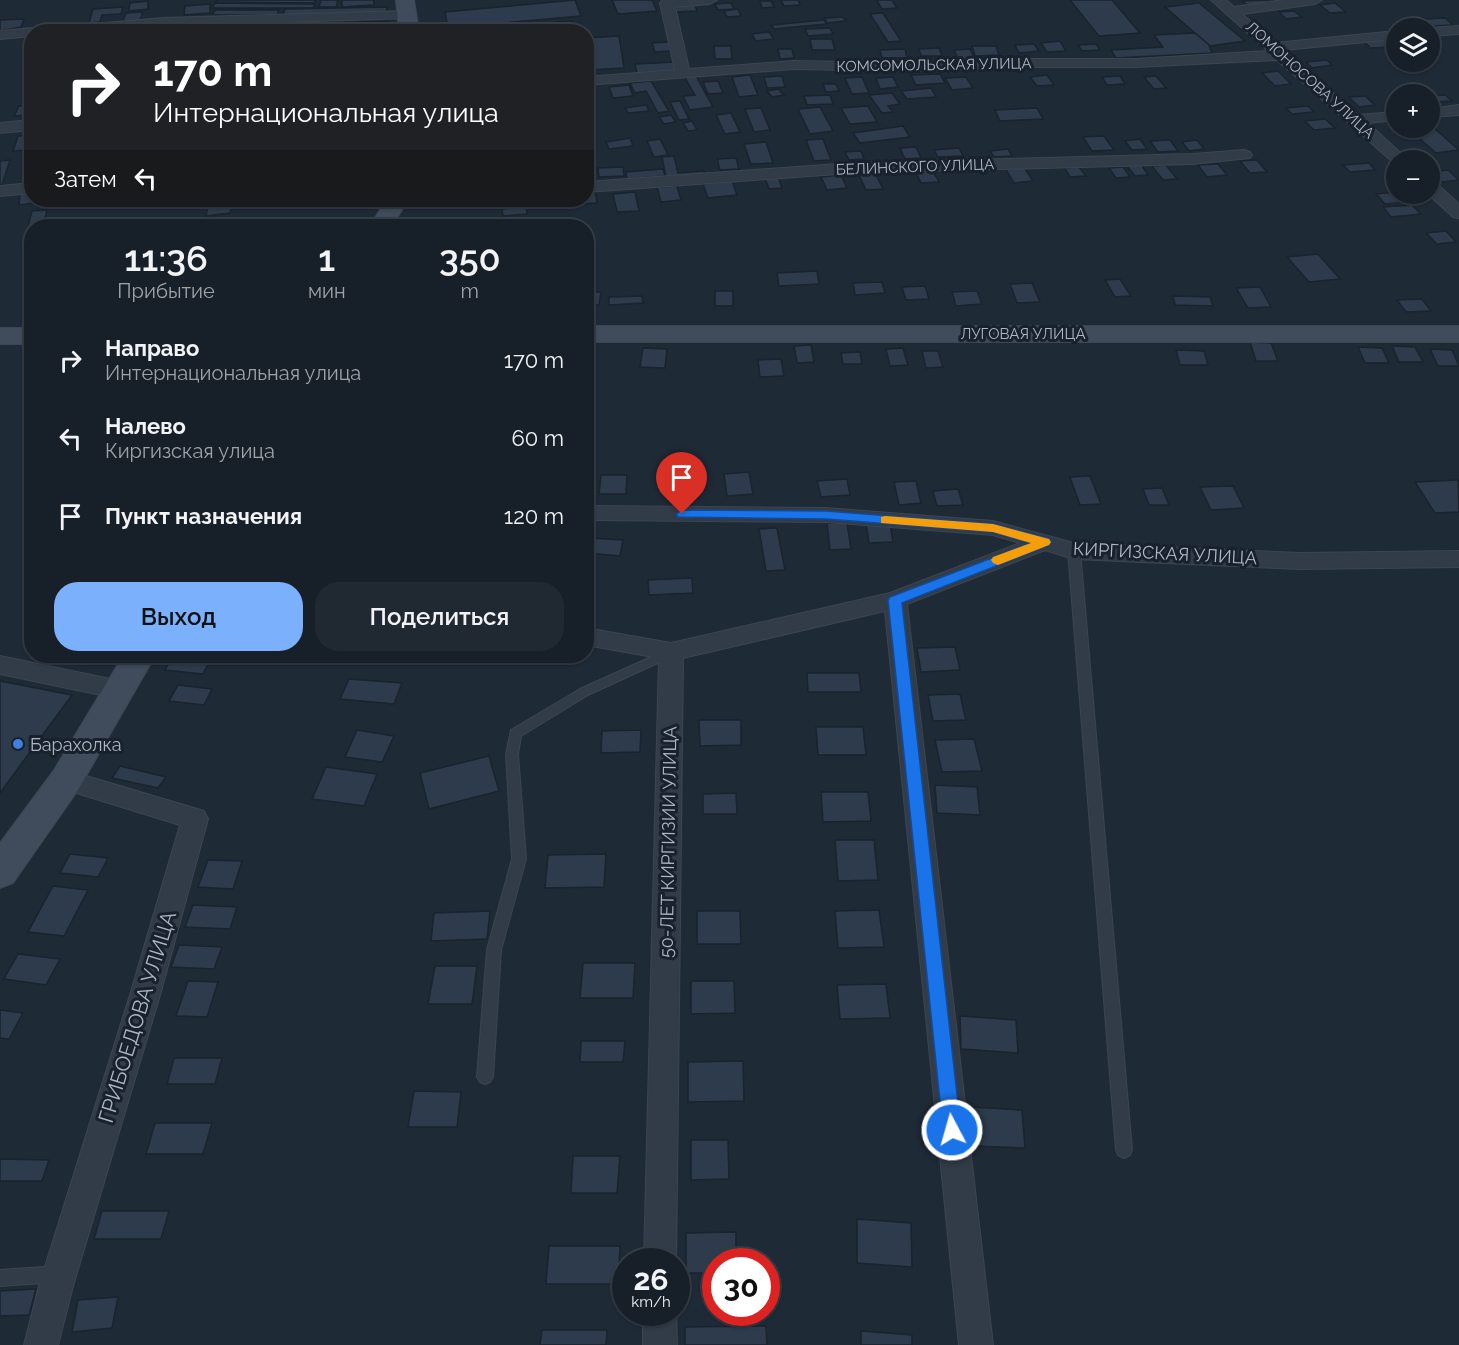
<!DOCTYPE html>
<html lang="ru">
<meta charset="utf-8">
<style>
:root{--surface:#172029;--page:#202831;--text:#f1f3f6;--muted:#9ea3a8;--line:#363e46;--accent:#7ab0fc}
body{margin:0;font-family:Raleway,sans-serif;background:var(--page);color:var(--text);height:100vh;display:flex;flex-direction:column;font-size:22px;white-space:nowrap}
*{box-sizing:border-box;margin:0}
p{font-size:20px;color:var(--muted)}
.icon{flex:none;width:33px;height:33px;fill:none;stroke:currentColor;stroke-width:2;stroke-linecap:round;stroke-linejoin:round}
.map{position:relative;flex:1;overflow:hidden}
.details{position:absolute;left:24px;top:219px;width:570px;height:444px;display:flex;flex-direction:column;background:var(--surface);border-radius:24px;box-shadow:0 2px 4px #0004,0 0 0 2px var(--line)}
.details>*{flex:none}
.banner{position:absolute;left:24px;top:24px;width:570px;height:183px;border-radius:24px;box-shadow:0 2px 4px #0004,0 0 0 2px var(--line);background:#202124;color:#fff;overflow:hidden}
.tools{position:absolute;left:1386px;top:18px;display:grid;gap:12px}
.tools a{display:grid;place-items:center;width:54px;height:54px;border-radius:50%;background:var(--surface);box-shadow:0 2px 4px #0004,0 0 0 2px var(--line);font-size:30px}
.speed{position:absolute;left:612px;top:1248px;display:flex;gap:12px;font-size:30px;font-weight:700;text-align:center}
.speed>*{display:grid;place-content:center;width:78px;height:78px;border-radius:50%;background:var(--surface);box-shadow:0 2px 4px #0004,0 0 0 2px var(--line);line-height:1}
.speed small{font-size:15px;font-weight:400}
.speed .limit{border:9px solid #d22;background:#fff;color:#111}
.pin{position:absolute;display:grid;place-items:center;width:51px;height:51px;color:#fff;margin:-62px -26px;border-radius:50% 50% 50% 0;rotate:-45deg;box-shadow:0 0 6px #0007}
.pin .icon{rotate:45deg}
.me{position:absolute;width:66px;margin:-33px;rotate:354deg;stroke-linejoin:round;filter:drop-shadow(0 0 4px #0008)}
.turn{display:flex;align-items:center;gap:21px;height:126px;padding:0 30px;font-size:27px}
.turn .icon{width:78px;height:78px;stroke-width:2.5}
.turn b{display:block;font-size:42px;line-height:51px}
.then{display:flex;align-items:center;height:57px;padding:0 30px;background:#0003;gap:12px;font-size:22px}
.eta{display:flex;justify-content:space-evenly;align-items:center;height:102px;text-align:center}
.eta b{font-size:36px;font-weight:600;line-height:42px}
.cta{display:flex;gap:12px;margin-top:auto;padding:12px 30px}
.cta a{flex:1;height:69px;border-radius:24px;background:var(--accent);color:#111;font-size:24px;font-weight:600;line-height:69px;text-align:center}
.cta a+a{background:var(--page);color:var(--text)}
ul{padding:0;list-style:none}
li{display:flex;align-items:center;gap:18px;height:78px;padding:0 30px}
li div{flex:1}
li b{display:block;font-size:22px}
li em{font-style:normal}
.map>svg:first-child{display:block}
.building{fill:#2d3b4c;stroke:#1a232e;stroke-width:1.5}
.lines{fill:none;stroke-linecap:round;stroke-linejoin:round}
.lane-casing{stroke:#3c4551;stroke-width:2}
.street-casing{stroke:#3c4551;stroke-width:2}
.secondary-casing{stroke:#3c4551;stroke-width:2}
.lane{fill:#323c48;fill-rule:evenodd}
.street{fill:#323c48;fill-rule:evenodd}
.secondary{fill:#404b5b;fill-rule:evenodd}
.route{fill:#1a73e8;stroke:#114b97;stroke-width:1.5}
.slow{fill:#f59e0b}
.shop-dot{fill:#3f7fe0;stroke:#18212c;stroke-width:2}
.labels{text-anchor:middle;dominant-baseline:central;stroke-width:6;stroke-linejoin:round;paint-order:stroke}
.far-street-label{font-size:15px;fill:#acb6c5;stroke:#18212c}
.street-label{font-size:18px;fill:#acb6c5;stroke:#18212c}
.poi-label{font-size:18px;fill:#acb6c5;stroke:#18212c;text-anchor:start}
.near-street-label{font-size:21px;fill:#acb6c5;stroke:#18212c}
</style>
<div class="map">
<svg width="1459" height="1345" viewBox="0 0 1459 1345">
<rect width="100%" height="100%" fill="#1f2a37"/>
<g class="building">
<polygon points="217,0 316,0 314,3 215,2"/>
<polygon points="321,0 338,0 336,7 319,7"/>
<polygon points="342,0 374,0 374,5 342,7"/>
<polygon points="575,0 581,16 448,28 445,12"/>
<polygon points="612,0 652,0 657,11 618,14"/>
<polygon points="781,0 798,0 800,5 784,6"/>
<polygon points="877,0 892,0 897,8 882,9"/>
<polygon points="1070,0 1112,0 1140,33 1099,36"/>
<polygon points="1265,0 1269,3 1249,6 1242,1"/>
<polygon points="148,1 148,9 129,11 130,3"/>
<polygon points="760,1 771,1 774,7 762,8"/>
<polygon points="215,3 315,4 313,8 212,8"/>
<polygon points="731,3 734,9 718,10 715,4"/>
<polygon points="1199,3 1245,41 1210,46 1165,7"/>
<polygon points="1335,3 1346,12 1330,13 1320,5"/>
<polygon points="210,4 210,13 184,15 185,6"/>
<polygon points="695,5 697,11 676,12 675,7"/>
<polygon points="123,7 121,14 102,15 100,22 89,23 93,9"/>
<polygon points="387,7 386,13 283,15 285,9"/>
<polygon points="738,9 741,16 727,17 724,11"/>
<polygon points="215,10 279,10 277,15 212,15"/>
<polygon points="1294,11 1302,17 1286,19 1279,12"/>
<polygon points="143,12 140,20 123,21 126,13"/>
<polygon points="883,13 901,41 888,42 870,14"/>
<polygon points="843,17 846,21 827,23 825,18"/>
<polygon points="1445,18 1453,25 1411,27 1404,20"/>
<polygon points="24,19 21,27 0,31 0,20"/>
<polygon points="291,19 291,32 281,32 281,20"/>
<polygon points="279,20 279,32 217,32 218,23"/>
<polygon points="824,20 827,24 774,29 771,25"/>
<polygon points="389,21 387,30 321,32 322,24"/>
<polygon points="573,21 575,26 557,28 556,22"/>
<polygon points="203,22 202,30 188,31 189,23"/>
<polygon points="320,25 319,32 296,32 297,26"/>
<polygon points="830,28 833,34 808,36 805,29"/>
<polygon points="769,32 774,39 756,41 752,34"/>
<polygon points="1195,33 1209,45 1212,53 1116,58 1111,50 1163,47 1154,35"/>
<polygon points="619,36 624,68 589,70 586,38"/>
<polygon points="810,39 832,39 835,50 812,50"/>
<polygon points="1384,40 1390,47 1371,48 1364,42"/>
<polygon points="1060,41 1066,51 1047,52 1041,43"/>
<polygon points="669,42 671,51 655,52 652,43"/>
<polygon points="1034,44 1039,51 1019,53 1015,45"/>
<polygon points="1096,44 1100,50 1082,51 1078,45"/>
<polygon points="714,46 731,46 732,59 715,59"/>
<polygon points="972,46 996,46 999,55 975,56"/>
<polygon points="939,48 942,56 921,56 919,49"/>
<polygon points="778,49 792,49 794,58 780,59"/>
<polygon points="905,49 907,58 882,58 880,50"/>
<polygon points="970,49 976,61 960,62 954,50"/>
<polygon points="1327,60 1332,65 1312,68 1306,62"/>
<polygon points="675,62 678,70 637,73 635,64"/>
<polygon points="1278,71 1291,84 1275,86 1262,73"/>
<polygon points="940,74 945,83 916,85 911,75"/>
<polygon points="750,75 758,95 739,97 732,77"/>
<polygon points="1047,75 1054,85 1037,86 1030,77"/>
<polygon points="696,76 713,107 690,110 683,96 695,95 685,78"/>
<polygon points="782,76 785,87 767,88 764,77"/>
<polygon points="1120,76 1125,84 1107,85 1102,77"/>
<polygon points="1156,76 1166,88 1154,89 1144,77"/>
<polygon points="862,77 869,93 852,94 845,78"/>
<polygon points="893,77 898,87 880,89 876,78"/>
<polygon points="966,77 973,88 952,90 945,78"/>
<polygon points="651,81 669,111 658,113 646,91 635,93 630,83"/>
<polygon points="718,81 723,93 708,94 703,82"/>
<polygon points="823,84 836,84 839,91 826,92"/>
<polygon points="629,85 633,96 613,98 609,87"/>
<polygon points="931,88 936,97 907,99 901,91"/>
<polygon points="778,89 784,95 772,97 767,91"/>
<polygon points="892,93 900,104 888,106 893,112 882,113 869,95"/>
<polygon points="830,95 833,104 807,105 804,96"/>
<polygon points="1445,95 1452,101 1433,102 1430,99 1430,96"/>
<polygon points="1365,96 1375,105 1359,107 1349,97"/>
<polygon points="680,101 689,119 679,120 670,102"/>
<polygon points="32,105 31,115 14,116 19,106"/>
<polygon points="646,105 649,111 628,113 625,108"/>
<polygon points="868,106 877,122 850,124 841,108"/>
<polygon points="1308,106 1314,112 1292,114 1286,108"/>
<polygon points="820,107 833,131 810,134 798,109"/>
<polygon points="761,108 770,130 754,132 745,109"/>
<polygon points="1037,108 1043,119 1000,121 995,110"/>
<polygon points="731,113 740,132 725,134 716,115"/>
<polygon points="671,115 676,122 664,124 659,117"/>
<polygon points="1325,119 1335,128 1314,130 1305,121"/>
<polygon points="692,121 697,130 688,131 683,123"/>
<polygon points="903,126 910,137 860,143 853,133"/>
<polygon points="1435,129 1459,150 1436,153 1412,132"/>
<polygon points="31,135 26,150 13,151 18,136"/>
<polygon points="1104,136 1114,150 1092,151 1083,137"/>
<polygon points="630,138 633,146 609,149 606,142"/>
<polygon points="660,139 668,155 654,157 647,141"/>
<polygon points="823,139 831,160 814,161 806,140"/>
<polygon points="1140,139 1147,149 1132,150 1125,141"/>
<polygon points="1170,140 1178,151 1158,152 1150,141"/>
<polygon points="1197,140 1204,149 1189,151 1182,142"/>
<polygon points="766,142 773,163 751,164 744,144"/>
<polygon points="916,147 921,158 905,159 900,148"/>
<polygon points="959,148 963,156 938,157 934,150"/>
<polygon points="1008,149 1012,156 994,157 990,151"/>
<polygon points="861,151 864,159 849,160 845,152"/>
<polygon points="674,156 678,173 704,171 705,175 666,177 662,157"/>
<polygon points="736,158 739,169 720,170 717,159"/>
<polygon points="10,160 2,185 0,185 0,161"/>
<polygon points="1257,160 1267,172 1250,173 1240,161"/>
<polygon points="1369,163 1375,170 1350,172 1343,165"/>
<polygon points="1141,164 1148,175 1135,176 1127,166"/>
<polygon points="1218,164 1227,175 1207,177 1198,165"/>
<polygon points="1166,165 1177,179 1163,180 1152,166"/>
<polygon points="623,167 624,176 599,177 598,168"/>
<polygon points="1024,167 1033,181 1014,183 1005,168"/>
<polygon points="1079,167 1086,176 1070,177 1065,168"/>
<polygon points="1123,167 1130,177 1116,178 1109,168"/>
<polygon points="663,169 665,176 627,179 626,172"/>
<polygon points="1448,170 1459,180 1441,182 1430,172"/>
<polygon points="933,171 939,182 921,183 916,172"/>
<polygon points="875,173 883,189 866,190 859,175"/>
<polygon points="841,175 847,188 827,190 821,177"/>
<polygon points="778,177 782,188 769,189 765,178"/>
<polygon points="732,181 737,195 708,198 703,184"/>
<polygon points="677,186 681,200 661,202 657,187"/>
<polygon points="586,191 595,191 597,203 578,204 577,200 586,200"/>
<polygon points="32,192 32,200 43,200 43,202 19,205 20,193"/>
<polygon points="635,192 639,211 617,212 613,194"/>
<polygon points="1396,192 1409,202 1385,204 1376,194"/>
<polygon points="206,200 230,200 229,202 205,204"/>
<polygon points="232,203 230,213 206,216 208,205"/>
<polygon points="1412,205 1421,214 1391,217 1383,207"/>
<polygon points="526,207 527,214 503,216 502,209"/>
<polygon points="47,210 43,226 32,226 32,238 25,238 32,211"/>
<polygon points="1446,231 1456,242 1437,244 1426,233"/>
<polygon points="1318,254 1340,279 1309,282 1287,257"/>
<polygon points="817,271 819,284 779,286 777,273"/>
<polygon points="1120,279 1131,296 1115,297 1105,280"/>
<polygon points="882,282 885,293 855,295 853,283"/>
<polygon points="1032,283 1040,302 1017,303 1010,284"/>
<polygon points="925,286 929,299 906,300 902,287"/>
<polygon points="1260,287 1271,307 1248,308 1236,288"/>
<rect x="715" y="291" width="18" height="15"/>
<polygon points="977,291 982,304 956,306 952,292"/>
<polygon points="586,292 601,292 599,305 586,305"/>
<polygon points="642,296 643,303 609,305 609,297"/>
<polygon points="1173,296 1210,297 1213,306 1175,305"/>
<polygon points="1422,299 1431,311 1406,312 1397,300"/>
<polygon points="1250,342 1271,343 1278,361 1256,361"/>
<polygon points="811,345 814,362 797,363 794,346"/>
<polygon points="1392,346 1415,347 1423,362 1399,362"/>
<polygon points="1358,347 1382,348 1389,363 1365,363"/>
<polygon points="586,348 595,348 592,365 586,365"/>
<polygon points="643,348 667,349 665,368 640,367"/>
<polygon points="903,348 908,365 890,366 886,349"/>
<polygon points="1430,349 1452,350 1459,366 1438,366"/>
<polygon points="1176,350 1204,351 1208,365 1180,365"/>
<polygon points="922,351 938,351 943,367 926,368"/>
<polygon points="860,352 862,364 843,364 841,353"/>
<polygon points="781,359 784,376 760,377 758,360"/>
<polygon points="665,458 691,458 690,488 664,488"/>
<polygon points="749,472 753,494 727,496 724,474"/>
<polygon points="601,475 627,475 626,494 599,494"/>
<polygon points="1090,476 1101,504 1080,505 1070,477"/>
<polygon points="847,479 850,495 821,497 817,481"/>
<polygon points="1458,480 1459,512 1435,513 1415,482"/>
<polygon points="916,481 921,503 899,505 894,482"/>
<polygon points="1233,486 1244,508 1211,510 1200,487"/>
<polygon points="1162,488 1169,505 1149,505 1143,489"/>
<polygon points="958,489 963,505 937,506 933,491"/>
<polygon points="827,523 847,523 851,549 830,550"/>
<polygon points="866,524 890,524 893,542 869,543"/>
<polygon points="777,528 785,570 766,571 759,529"/>
<polygon points="591,538 623,540 620,556 587,553"/>
<polygon points="692,578 693,593 649,595 648,580"/>
<polygon points="955,647 960,670 921,672 917,648"/>
<polygon points="173,656 212,656 203,674 165,670"/>
<polygon points="807,673 859,673 861,692 808,692"/>
<polygon points="349,679 402,683 394,704 340,699"/>
<polygon points="0,681 72,695 0,793"/>
<polygon points="178,685 212,689 204,705 169,701"/>
<polygon points="960,694 966,720 933,721 928,695"/>
<polygon points="699,720 741,720 741,745 700,746"/>
<polygon points="816,727 863,727 866,755 818,755"/>
<polygon points="357,730 394,736 382,762 345,757"/>
<polygon points="641,730 640,752 601,753 602,731"/>
<polygon points="974,739 982,771 942,772 935,740"/>
<polygon points="489,756 499,791 429,809 420,773"/>
<polygon points="120,766 166,777 158,788 112,778"/>
<polygon points="326,767 377,774 364,806 312,799"/>
<polygon points="935,785 977,787 980,815 937,813"/>
<polygon points="821,792 868,792 871,821 823,822"/>
<polygon points="736,793 737,814 703,814 703,794"/>
<polygon points="835,840 874,840 878,880 838,881"/>
<polygon points="70,854 108,858 98,877 60,873"/>
<polygon points="606,854 604,887 545,888 548,855"/>
<polygon points="208,860 242,861 233,889 198,887"/>
<polygon points="53,886 88,890 64,936 28,932"/>
<polygon points="193,905 237,907 230,929 185,927"/>
<polygon points="879,910 884,947 838,948 835,911"/>
<polygon points="490,911 487,939 431,941 434,913"/>
<polygon points="697,911 740,911 741,944 697,944"/>
<polygon points="179,945 222,947 214,969 171,967"/>
<polygon points="18,954 60,959 46,985 4,979"/>
<polygon points="583,963 635,963 633,998 580,998"/>
<polygon points="435,966 477,966 472,1004 428,1004"/>
<polygon points="188,981 218,982 207,1017 176,1016"/>
<polygon points="691,981 734,981 735,1013 691,1014"/>
<polygon points="886,984 890,1018 840,1019 837,985"/>
<polygon points="0,1010 23,1013 9,1039 0,1038"/>
<polygon points="960,1016 1016,1020 1018,1053 961,1049"/>
<polygon points="581,1041 625,1041 623,1062 580,1062"/>
<polygon points="174,1058 222,1058 215,1084 167,1084"/>
<polygon points="743,1061 744,1101 688,1102 688,1062"/>
<polygon points="414,1091 461,1092 457,1127 408,1127"/>
<polygon points="972,1107 1022,1110 1025,1148 974,1146"/>
<polygon points="155,1123 212,1123 203,1154 146,1154"/>
<polygon points="691,1140 728,1140 729,1179 691,1180"/>
<polygon points="573,1156 620,1156 617,1193 571,1193"/>
<polygon points="0,1159 49,1160 42,1181 0,1181"/>
<polygon points="102,1211 169,1211 161,1239 94,1239"/>
<polygon points="857,1219 911,1223 912,1267 857,1263"/>
<polygon points="736,1232 736,1262 716,1262 716,1273 686,1273 686,1233"/>
<polygon points="549,1246 620,1246 618,1284 546,1284"/>
<polygon points="36,1289 29,1315 0,1316 0,1291"/>
<polygon points="118,1297 112,1328 72,1332 78,1300"/>
<polygon points="766,1326 767,1345 685,1345 685,1327"/>
<polygon points="542,1330 607,1330 606,1345 540,1345"/>
<polygon points="861,1331 912,1335 912,1345 861,1345"/>
</g>
<g class="lines">
<g class="lane-casing">
<g id="lane">
<polygon points="1074,547 1080,551 1132,1150 1130,1155 1124,1158 1118,1155 1116,1150 1068,551"/>
<polygon points="671,648 675,649 677,652 675,655 588,695 521,736 518,754 526,859 501,950 493,1077 490,1082 485,1084 480,1082 477,1077 487,950 512,859 506,754 511,730 580,689"/>
<polygon points="58,1266 64,1268 66,1274 64,1280 58,1282 0,1286 0,1270"/>
</g>
</g>
<g class="street-casing">
<g id="street">
<polygon points="663,0 717,0 710,4 675,7 689,69 793,61 913,63 1017,59 1136,59 1268,51 1211,0 1226,0 1234,7 1284,0 1322,0 1315,4 1242,14 1275,43 1396,31 1396,39 1284,50 1358,115 1396,112 1396,120 1368,123 1408,160 1396,160 1396,164 1394,163 1277,60 1136,67 1017,67 913,71 793,69 586,85 586,77 675,70 660,3"/>
<polygon points="406,11 413,15 411,18 164,26 100,32 32,32 32,36 0,39 0,31 32,28 38,31 44,28 164,18"/>
<polygon points="1459,26 1459,34 1430,36 1430,28 1427,28"/>
<polygon points="1459,105 1459,115 1430,117 1430,109"/>
<polygon points="32,120 32,130 0,133 0,123"/>
<polygon points="1244,150 1250,152 1252,155 1250,158 1193,164 852,173 586,192 586,182 852,163 1193,154"/>
<polygon points="1430,181 1436,183 1459,204 1459,218 1453,217 1428,194"/>
<polygon points="32,183 32,193 0,196 0,186"/>
<polygon points="586,506 826,508 993,521 1074,543 1301,553 1459,551 1459,567 1301,569 1074,559 1045,550 907,604 993,1345 959,1345 885,611 683,658 676,1265 676,1262 644,1262 659,658 586,645 586,628 671,643 890,593 1020,543 993,535 826,522 586,520"/>
<polygon points="0,656 120,681 129,684 132,690 129,696 120,699 0,674"/>
<polygon points="66,770 204,811 208,819 160,995 73,1286 58,1345 24,1345 39,1286 130,995 180,825 57,787 53,780 57,773"/>
<polygon points="676,1311 677,1345 643,1345 643,1312"/>
</g>
</g>
<g class="secondary-casing">
<g id="secondary">
<polygon points="396,0 414,0 419,32 399,32"/>
<polygon points="386,200 408,200 392,226 370,226"/>
<rect x="586" y="326" width="873" height="16"/>
<rect x="0" y="328" width="32" height="16"/>
<polygon points="123,656 155,656 78,790 13,883 0,888 0,843 54,770"/>
</g>
</g>
<use href="#lane" class="lane"/>
<use href="#street" class="street"/>
<use href="#secondary" class="secondary"/>
</g>
<polygon class="route" points="682,510 826,511 993,524 1049,539 1051,542 1049,545 902,603 961,1130 958,1136 952,1139 946,1136 943,1130 888,600 890,597 1031,543 993,532 826,519 678,517 676,514"/>
<polygon class="slow" points="885,516 993,524 1049,539 1051,542 1049,545 998,565 993,563 991,560 993,557 1031,543 993,532 881,523 881,517"/>
<circle class="shop-dot" cx="18" cy="744" r="6"/>
<g class="labels">
<g class="far-street-label">
<text transform="translate(934 65) rotate(-1)">КОМСОМОЛЬСКАЯ УЛИЦА</text>
<text transform="translate(1310 80) rotate(42)">ЛОМОНОСОВА УЛИЦА</text>
<text transform="translate(915 167) rotate(-2)">БЕЛИНСКОГО УЛИЦА</text>
<text x="1023" y="334">ЛУГОВАЯ УЛИЦА</text>
</g>
<g class="street-label">
<text transform="translate(1165 553) rotate(3)">КИРГИЗСКАЯ УЛИЦА</text>
<text transform="translate(668 842) rotate(-89)">50-ЛЕТ КИРГИЗИИ УЛИЦА</text>
</g>
<g class="poi-label">
<text x="30" y="744">Барахолка</text>
</g>
<g class="near-street-label">
<text transform="translate(137 1017) rotate(-73)">ГРИБОЕДОВА УЛИЦА</text>
</g>
</g>
</svg>
<div class="tools">
<a><svg class="icon" aria-label="layers" viewBox="0 0 24 24"><path d="M12 4l9 5-9 5-9-5zM3 14l9 5 9-5"/></svg></a>
<a>+</a>
<a>−</a>
</div>
<div class="speed"><div>26<small>km/h</small></div><div class="limit">30</div></div>
<div class="pin" style="left:682px;top:514px;background:#d93025"><svg class="icon" aria-label="arrive" viewBox="0 0 24 24"><path d="M6 21V4h12l-3 4 3 4H6"/></svg></div>
<svg class="me" style="left:952px;top:1130px" viewBox="-20 -20 40 40"><circle r="17" fill="#1a73e8" stroke="#fff" stroke-width="3"/><path d="M0-11L8 9 0 5-8 9z" fill="#fff"/></svg>
<div class="banner">
<div class="turn"><svg class="icon" aria-label="right" viewBox="0 0 24 24"><path d="M7 20v-9h11M14 6l5 5-5 5"/></svg><div><b>170 m</b>Интернациональная улица</div></div>
<div class="then">Затем<svg class="icon" aria-label="left" viewBox="0 0 24 24"><path d="M17 20v-9H6M10 6l-5 5 5 5"/></svg></div>
</div>
<section class="details">
<div class="eta">
<div><b>11:36</b><p>Прибытие</p></div>
<div><b>1</b><p>мин</p></div>
<div><b>350</b><p>m</p></div>
</div>
<ul>
<li><svg class="icon" aria-label="right" viewBox="0 0 24 24"><path d="M7 20v-9h11M14 6l5 5-5 5"/></svg><div><b>Направо</b><p>Интернациональная улица</p></div><em>170 m</em></li>
<li><svg class="icon" aria-label="left" viewBox="0 0 24 24"><path d="M17 20v-9H6M10 6l-5 5 5 5"/></svg><div><b>Налево</b><p>Киргизская улица</p></div><em>60 m</em></li>
<li><svg class="icon" aria-label="arrive" viewBox="0 0 24 24"><path d="M6 21V4h12l-3 4 3 4H6"/></svg><div><b>Пункт назначения</b></div><em>120 m</em></li>
</ul>
<div class="cta"><a>Выход</a><a>Поделиться</a></div>
</section>
</div>
